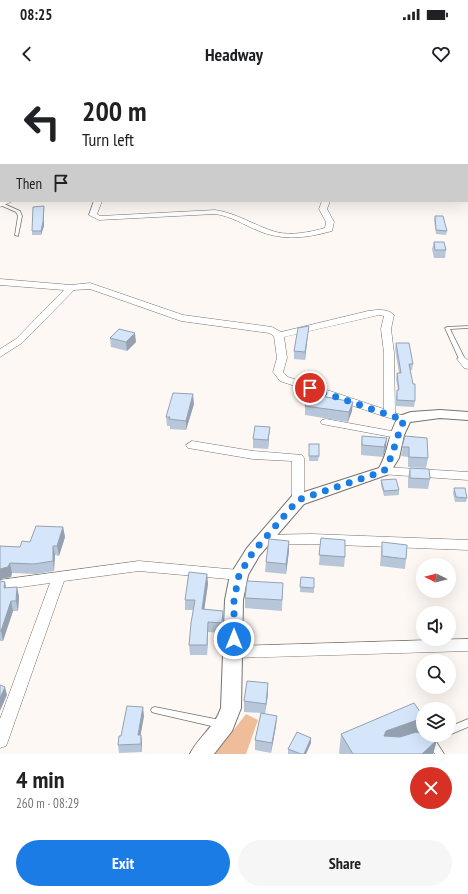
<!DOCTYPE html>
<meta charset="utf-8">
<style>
:root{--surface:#fff;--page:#f6f6f6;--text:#202124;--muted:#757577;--accent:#1b7ce5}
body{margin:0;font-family:"PT Sans Narrow",sans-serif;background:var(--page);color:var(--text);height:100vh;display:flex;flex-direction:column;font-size:15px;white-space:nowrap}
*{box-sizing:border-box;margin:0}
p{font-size:13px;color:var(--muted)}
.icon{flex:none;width:22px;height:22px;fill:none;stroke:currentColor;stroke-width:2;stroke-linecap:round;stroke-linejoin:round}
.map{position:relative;height:674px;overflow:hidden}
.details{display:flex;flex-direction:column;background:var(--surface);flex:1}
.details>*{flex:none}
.guide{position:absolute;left:0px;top:0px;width:468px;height:122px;box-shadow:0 4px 16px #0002;background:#fff;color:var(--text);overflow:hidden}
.needle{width:26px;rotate:276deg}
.tools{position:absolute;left:416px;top:478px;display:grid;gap:8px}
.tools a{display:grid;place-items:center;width:40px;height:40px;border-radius:50%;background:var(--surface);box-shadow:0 4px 16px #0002;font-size:20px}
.pin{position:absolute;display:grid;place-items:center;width:34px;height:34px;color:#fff;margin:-17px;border:2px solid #fff;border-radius:50%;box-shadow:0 1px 4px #0007}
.me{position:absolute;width:44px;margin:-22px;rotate:0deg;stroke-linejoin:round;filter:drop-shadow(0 0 3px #0008)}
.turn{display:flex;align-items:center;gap:14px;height:84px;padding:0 16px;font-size:18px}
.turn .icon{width:52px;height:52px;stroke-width:2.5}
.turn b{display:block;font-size:28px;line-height:34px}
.then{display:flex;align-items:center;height:38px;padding:0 16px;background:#0003;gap:8px;font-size:15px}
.round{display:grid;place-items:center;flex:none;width:42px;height:42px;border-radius:21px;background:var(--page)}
.headline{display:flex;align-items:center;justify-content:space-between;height:68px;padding:0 16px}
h1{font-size:24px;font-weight:700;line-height:30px}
.button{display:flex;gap:8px;margin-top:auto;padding:8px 16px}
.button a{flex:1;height:46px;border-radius:24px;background:var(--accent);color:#fff;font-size:16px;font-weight:700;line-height:46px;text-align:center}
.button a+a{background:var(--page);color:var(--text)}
.status{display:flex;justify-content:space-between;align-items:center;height:28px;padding:0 20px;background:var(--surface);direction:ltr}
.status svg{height:11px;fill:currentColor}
header{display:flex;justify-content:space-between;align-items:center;height:52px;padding:0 16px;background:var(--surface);font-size:18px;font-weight:700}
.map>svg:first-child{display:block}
.green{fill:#f0bd9b}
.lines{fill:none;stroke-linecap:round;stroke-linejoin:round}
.service-casing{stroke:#77726e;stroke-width:1.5}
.minor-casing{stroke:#77726e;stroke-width:1}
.tertiary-casing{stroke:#77726e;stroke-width:2}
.service{fill:#fff;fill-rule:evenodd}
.minor{fill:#fff;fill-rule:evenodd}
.tertiary{fill:#fff;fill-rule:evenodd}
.wall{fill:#b7c6d8}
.shaded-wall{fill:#95a1b0}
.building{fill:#d5e6fb;stroke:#95a1b0}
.route{stroke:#1b7ce5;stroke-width:7;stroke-dasharray:0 12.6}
</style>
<div class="status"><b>08:25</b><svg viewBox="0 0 49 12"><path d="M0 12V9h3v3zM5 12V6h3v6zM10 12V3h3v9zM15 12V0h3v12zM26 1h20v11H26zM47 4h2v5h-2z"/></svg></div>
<header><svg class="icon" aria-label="back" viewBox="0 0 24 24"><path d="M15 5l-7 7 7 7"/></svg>Headway<svg class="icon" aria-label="heart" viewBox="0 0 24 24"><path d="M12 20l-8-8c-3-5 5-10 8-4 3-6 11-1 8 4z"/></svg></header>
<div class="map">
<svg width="468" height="674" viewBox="0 0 468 674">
<rect width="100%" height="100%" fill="#fef8f4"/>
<polygon class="green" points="246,634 258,640 246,674 215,674"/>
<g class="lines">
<g class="service-casing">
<g id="service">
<polygon points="418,0 424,0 418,1"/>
<polygon points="0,123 2,123 20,131 22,136 18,156 15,155 18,136 16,132 0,125"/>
<polygon points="468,246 468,248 450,249 465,279 462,281 459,279 445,248 447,247"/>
<polygon points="155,627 220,640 223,642 224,644 223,646 220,648 155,633 152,632 151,630 152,628"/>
<polygon points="468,639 468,647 449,655 449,647"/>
<polygon points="429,655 443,655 442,658 435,660 444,674 435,674 428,663 426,664 423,663 422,660 423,657"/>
</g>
</g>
<g class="minor-casing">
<g id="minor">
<rect x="228" y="0" width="6" height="1"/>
<polygon points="389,0 395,0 388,1"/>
<rect x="0" y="15" width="1" height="4"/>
<rect x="467" y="35" width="1" height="4"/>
<rect x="467" y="45" width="1" height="4"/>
<polygon points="0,59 1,59 0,64"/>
<polygon points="3,121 13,121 0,127 0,122"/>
<path d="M94,121H102L97,134L100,136L215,130C237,133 255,146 276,152C292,156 310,152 325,148L326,142L319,129L322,121H330L327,129L334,142L332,151C307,158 283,161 259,151C244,145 231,136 215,134L99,140L89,135Z"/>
<path d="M0,199L71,205L90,203L183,235L272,247L281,252L368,231C377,230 387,228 394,235L391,249L394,273L395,333L408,337L410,339L404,342L386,337L280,301L273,292L277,278L274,256L269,253L181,241L90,209L74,210L22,263L0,277V269L16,259L64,210L0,205ZM379,235L384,236L381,249L384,273V329L288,297L283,292L287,278L284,257Z"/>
<polygon points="462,276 468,280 468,289 464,288 457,279"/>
<polygon points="326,339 397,352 403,355 397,358 322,344 320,342 322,340"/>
<polygon points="192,361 253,371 302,375 304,378 304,420 302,423 294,423 292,420 292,381 253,379 188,368 186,365"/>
<polygon points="384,387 468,392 468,400 380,394 378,391 380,388"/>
<polygon points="312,454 468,460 468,470 312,464 263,465 258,463 256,460 258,457 263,455"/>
<polygon points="139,481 239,490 244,491 246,495 244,499 239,500 139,491 64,501 8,661 6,666 0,668 0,639 50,503 0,510 0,500"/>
<polygon points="468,559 468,571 234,578 229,576 227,572 229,568 234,566"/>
</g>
</g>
<g class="tertiary-casing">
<path id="tertiary" d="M440,330L468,332V340L440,338L410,342L404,355L399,378L389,394L304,424L259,476L248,495L243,520L241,628L232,651L214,674H190C199,656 214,648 221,628L225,520L230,495L247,468L292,416L379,388C389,372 388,352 399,336L411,332Z"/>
</g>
<use href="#service" class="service"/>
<use href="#minor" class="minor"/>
<use href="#tertiary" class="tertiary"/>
</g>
<g class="wall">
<polygon points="432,0 468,0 468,12 467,12 467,1 432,1"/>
<polygon points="467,16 468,16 468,31 467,30"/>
<polygon points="44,130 44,146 41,155 32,155 32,151"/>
<polygon points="435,136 447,151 446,155 436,154 434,140"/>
<polygon points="434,162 446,170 445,178 434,178 432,169"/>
<polygon points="308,253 305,280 294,279 294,271"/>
<polygon points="110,258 136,262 127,271 111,267"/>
<polygon points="396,263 413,284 412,290 410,290 415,321 414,327 396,326 396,316 397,310 398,310 396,299 397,293 399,293 395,269"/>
<polygon points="194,324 186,350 170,349 170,346 167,346 166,337"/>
<polygon points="305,326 352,331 348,342 305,335"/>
<polygon points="270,347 269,356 268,369 253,368 253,359"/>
<polygon points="362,356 386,367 383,377 361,375 361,366"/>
<polygon points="405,356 428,378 426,388 408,387 408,377 401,376"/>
<polygon points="309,364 319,376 318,381 309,381"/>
<polygon points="410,388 430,399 428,409 408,408 408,397"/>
<polygon points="381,400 399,410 399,415 384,416 381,405"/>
<polygon points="454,408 467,418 466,422 455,422 453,413"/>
<polygon points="63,447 65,457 59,476 55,475 54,491 36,494 12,493 11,497 0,499 0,466 20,467"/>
<polygon points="321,458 345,477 344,487 319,485"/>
<polygon points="289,461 289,471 286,494 265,492 266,482"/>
<polygon points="382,462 406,479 405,489 380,486 381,472"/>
<polygon points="207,494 208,504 204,529 223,542 222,553 208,552 207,575 190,575 189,565 193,530 185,530 185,520"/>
<polygon points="301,497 314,508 314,513 300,512"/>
<polygon points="0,501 6,508 19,516 18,531 13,531 3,561 0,561"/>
<polygon points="283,503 282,531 245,528 245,518"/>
<polygon points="268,614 265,634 276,646 271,673 255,670 255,660 261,633 244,632 244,621"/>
<polygon points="144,636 140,655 141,655 142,663 142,672 119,673 118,665 121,656"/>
<polygon points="423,636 423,645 421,654 437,660 433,674 340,674 339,673 341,654"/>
<polygon points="311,658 311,663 306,674 288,674 288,669"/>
</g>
<g class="shaded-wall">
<polygon points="44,126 44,146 41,155 41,151"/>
<polygon points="309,246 308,253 305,280 305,272"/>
<polygon points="135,253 136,262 127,271 126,262"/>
<polygon points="193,314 194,324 186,350 186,341"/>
<polygon points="353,322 352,331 348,342 349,332"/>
<polygon points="270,347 269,356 268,369 268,360"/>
<polygon points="387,358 386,367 383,377 384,367"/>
<polygon points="63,447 65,457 59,476 57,466"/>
<polygon points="289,461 289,471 286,494 286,484"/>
<polygon points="53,466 55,475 54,491 53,481"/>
<polygon points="10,483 12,493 11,497 0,499 0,489"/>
<polygon points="207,494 208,504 203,539 202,529"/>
<polygon points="5,502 7,512 4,508"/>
<polygon points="17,507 19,516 18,531 16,521"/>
<polygon points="11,521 13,531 3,561 1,551"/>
<polygon points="208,542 208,552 207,575 207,565"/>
<polygon points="268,603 268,614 265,634 266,624"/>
<polygon points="5,607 7,615 0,631 0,618"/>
<polygon points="143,627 144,636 139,664 138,655"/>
<polygon points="277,636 276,646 271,673 272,663"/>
<polygon points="423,638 423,645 421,656 383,670 384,656 386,651"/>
<polygon points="141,655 142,663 142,672 141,664"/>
<polygon points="311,658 311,663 306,674 304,674"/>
<polygon points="437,660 433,674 422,674"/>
</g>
<g class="building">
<polygon points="70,0 94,0 93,1 69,1"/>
<polygon points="154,0 211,0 211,1 185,0 154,1"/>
<polygon points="451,0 467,0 467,1 455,1"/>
<polygon points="467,16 468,16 468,22 467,20"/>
<polygon points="44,126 43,142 41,151 32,151 33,127"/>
<polygon points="435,136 443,136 447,151 436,150"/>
<polygon points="434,162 444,162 446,170 435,170"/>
<polygon points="309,246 305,272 294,271 298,248"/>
<polygon points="119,249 135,253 126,262 110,258"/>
<polygon points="396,263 409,263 413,284 409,284 413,304 415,304 415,321 397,320 397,310 399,310 397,293 401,293"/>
<polygon points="173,313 193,314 186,341 169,339 170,337 166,337"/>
<polygon points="310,314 353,322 349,332 305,326"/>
<polygon points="255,346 270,347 268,360 253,359"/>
<polygon points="362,356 387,358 384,367 362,365"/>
<polygon points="405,356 427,358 428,378 409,377 409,367 402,367"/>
<rect x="309" y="364" width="10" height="12"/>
<polygon points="410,388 429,389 430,399 410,398"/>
<polygon points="396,399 399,410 384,411 381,400"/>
<polygon points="454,408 465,408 467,418 456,417"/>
<polygon points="36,446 63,447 57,466 53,466 53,481 34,484 10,483 8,487 0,489 0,466 20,467 22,461 30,462"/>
<polygon points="321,458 345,460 345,477 319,475"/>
<polygon points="269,459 289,461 286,484 266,482"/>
<polygon points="382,462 407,465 406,479 382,476"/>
<polygon points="189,492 207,494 202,529 223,531 222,543 208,542 207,565 189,565 191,543 195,520 185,520"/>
<polygon points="301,497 314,498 314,508 300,507"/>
<polygon points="0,501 5,502 4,508 17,507 16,521 11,521 1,551 0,551"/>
<polygon points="247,501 283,503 282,520 245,518"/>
<polygon points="247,601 268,603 266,624 244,621"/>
<polygon points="0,605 5,607 0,618"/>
<polygon points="414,623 423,636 423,638 386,651 384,656 400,657 416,652 423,654 423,655 425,655 437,660 422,674 353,674 341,654"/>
<polygon points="127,626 143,627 138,655 141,655 141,664 118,665 119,656 121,656"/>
<polygon points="261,633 277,636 272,663 255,660"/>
<polygon points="297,652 311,658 304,674 301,674 288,669"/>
</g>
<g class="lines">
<path class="route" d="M234,559V520L239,495L253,472L298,420L384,391C394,375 396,357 404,340L310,308"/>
</g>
</svg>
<div class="tools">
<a><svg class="needle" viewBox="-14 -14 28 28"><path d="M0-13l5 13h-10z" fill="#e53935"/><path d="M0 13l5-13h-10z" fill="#757577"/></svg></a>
<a><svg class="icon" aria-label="sound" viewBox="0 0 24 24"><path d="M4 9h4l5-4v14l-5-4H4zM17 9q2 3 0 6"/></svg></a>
<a><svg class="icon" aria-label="search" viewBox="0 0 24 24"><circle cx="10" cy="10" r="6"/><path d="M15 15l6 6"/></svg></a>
<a><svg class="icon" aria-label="layers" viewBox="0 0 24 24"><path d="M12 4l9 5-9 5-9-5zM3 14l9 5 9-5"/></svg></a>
</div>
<div class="pin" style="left:310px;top:308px;background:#d93025"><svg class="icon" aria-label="arrive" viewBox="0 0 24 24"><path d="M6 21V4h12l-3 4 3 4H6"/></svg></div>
<svg class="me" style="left:234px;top:559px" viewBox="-20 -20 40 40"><circle r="17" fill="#1b7ce5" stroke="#fff" stroke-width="3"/><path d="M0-11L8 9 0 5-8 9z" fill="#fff"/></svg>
<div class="guide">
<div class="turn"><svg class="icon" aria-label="left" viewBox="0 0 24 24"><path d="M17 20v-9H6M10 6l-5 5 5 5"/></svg><div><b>200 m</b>Turn left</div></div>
<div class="then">Then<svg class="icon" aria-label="arrive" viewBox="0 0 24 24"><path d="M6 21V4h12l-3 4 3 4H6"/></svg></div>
</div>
</div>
<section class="details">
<div class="headline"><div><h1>4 min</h1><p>260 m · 08:29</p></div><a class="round" style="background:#d93025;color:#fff"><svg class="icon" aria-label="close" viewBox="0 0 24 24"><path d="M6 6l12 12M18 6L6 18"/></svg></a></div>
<div class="button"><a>Exit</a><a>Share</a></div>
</section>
